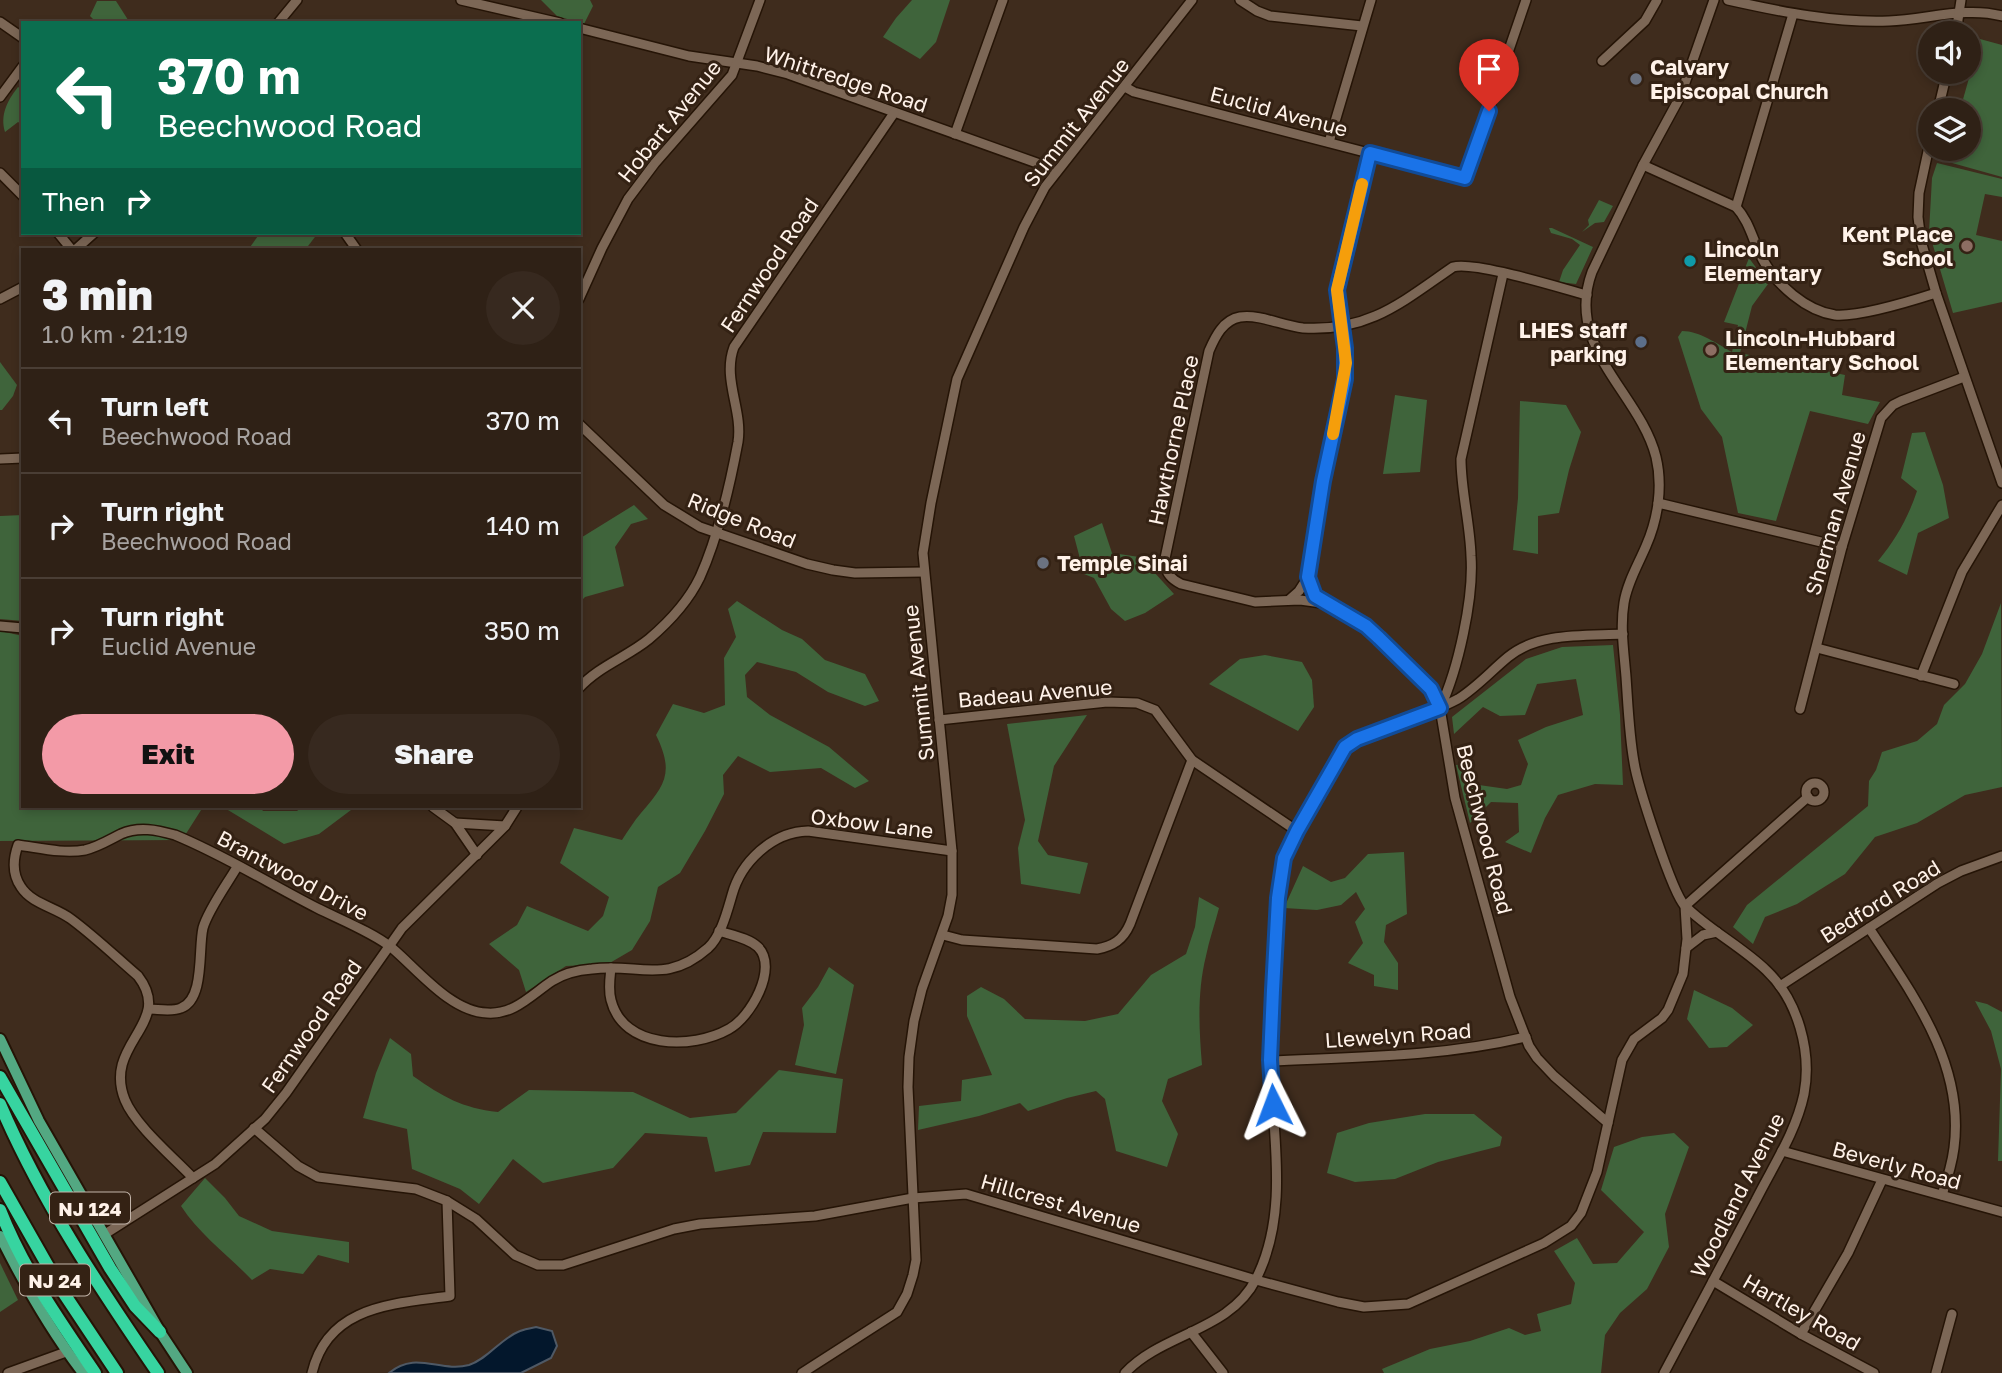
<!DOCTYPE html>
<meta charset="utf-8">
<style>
:root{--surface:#2f2116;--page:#37291f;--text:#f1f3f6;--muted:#a7a3a1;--line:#4a3e35;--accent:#f39aa7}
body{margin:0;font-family:"Golos Text",sans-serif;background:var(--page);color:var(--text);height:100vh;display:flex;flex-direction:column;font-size:26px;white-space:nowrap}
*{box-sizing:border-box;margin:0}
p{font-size:23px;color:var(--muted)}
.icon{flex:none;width:38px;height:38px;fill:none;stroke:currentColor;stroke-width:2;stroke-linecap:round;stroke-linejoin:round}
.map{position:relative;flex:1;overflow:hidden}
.details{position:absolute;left:21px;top:248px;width:560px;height:560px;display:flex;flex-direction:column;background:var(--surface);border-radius:0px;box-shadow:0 4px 10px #0003,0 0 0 2px var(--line)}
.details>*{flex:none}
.hud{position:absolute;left:21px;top:21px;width:560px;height:214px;border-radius:0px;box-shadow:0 4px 10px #0003,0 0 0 2px var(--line);background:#0b6e4f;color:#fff;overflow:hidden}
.buttons{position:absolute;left:1918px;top:21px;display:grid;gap:14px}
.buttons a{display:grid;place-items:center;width:63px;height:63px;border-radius:50%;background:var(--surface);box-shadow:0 4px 10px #0003,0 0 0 2px var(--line);font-size:35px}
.pin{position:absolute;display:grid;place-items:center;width:60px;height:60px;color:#fff;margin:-72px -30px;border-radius:50% 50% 50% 0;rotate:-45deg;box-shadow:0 0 7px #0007}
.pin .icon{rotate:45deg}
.me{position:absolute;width:77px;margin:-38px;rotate:357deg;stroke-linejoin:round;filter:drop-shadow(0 0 5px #0008)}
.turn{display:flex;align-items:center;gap:24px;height:147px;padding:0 21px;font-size:32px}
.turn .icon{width:91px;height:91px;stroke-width:2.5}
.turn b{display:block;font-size:49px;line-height:60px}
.then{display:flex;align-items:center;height:66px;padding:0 21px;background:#0003;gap:14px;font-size:26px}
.round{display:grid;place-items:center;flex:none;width:74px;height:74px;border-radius:37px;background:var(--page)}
.head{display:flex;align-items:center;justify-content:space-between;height:119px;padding:0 21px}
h1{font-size:42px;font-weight:800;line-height:52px}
.primary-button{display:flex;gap:14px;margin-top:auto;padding:14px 21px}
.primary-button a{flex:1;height:80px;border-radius:42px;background:var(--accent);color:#111;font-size:28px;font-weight:800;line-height:80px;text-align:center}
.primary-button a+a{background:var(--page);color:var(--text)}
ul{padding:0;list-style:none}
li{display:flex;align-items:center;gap:21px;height:105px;padding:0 21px;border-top:2px solid var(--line)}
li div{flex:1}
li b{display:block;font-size:26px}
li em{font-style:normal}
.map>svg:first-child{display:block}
.green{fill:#3f643b}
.water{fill:#03172c;stroke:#4f5965;stroke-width:2}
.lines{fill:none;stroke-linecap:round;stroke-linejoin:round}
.minor-casing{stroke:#251406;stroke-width:12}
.major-casing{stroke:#251406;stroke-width:14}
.highway-casing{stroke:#251406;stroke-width:16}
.minor{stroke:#7c6756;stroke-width:9}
.major{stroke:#53a882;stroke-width:10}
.highway{stroke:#37d4a0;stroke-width:12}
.route-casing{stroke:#114b97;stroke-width:18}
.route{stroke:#1a73e8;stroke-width:12}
.slow{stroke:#f59e0b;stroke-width:12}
.worship-dot{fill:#6b7280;stroke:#342214;stroke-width:2.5}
.education-dot{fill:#8d6e63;stroke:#342214;stroke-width:2.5}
.culture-dot{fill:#0f9aa8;stroke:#342214;stroke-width:2.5}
.service-dot{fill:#5c6f8a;stroke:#342214;stroke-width:2.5}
.labels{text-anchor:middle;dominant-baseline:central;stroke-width:6;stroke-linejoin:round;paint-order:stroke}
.shield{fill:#342214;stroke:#c2b4a9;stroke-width:2}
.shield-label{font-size:19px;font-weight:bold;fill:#fff2e9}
.poi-label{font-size:21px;font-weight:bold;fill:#fff2e9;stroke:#342214;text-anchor:start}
.street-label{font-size:21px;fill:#fff2e9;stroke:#342214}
</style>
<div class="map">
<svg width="2002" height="1373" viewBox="0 0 2002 1373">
<rect width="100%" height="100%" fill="#3f2c1d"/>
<g class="green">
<polygon points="541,0 590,0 593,6 584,24 557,16"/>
<polygon points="912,0 950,0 936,42 920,59 883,37 896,18"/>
<polygon points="97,1 116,1 130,23 97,23 90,16"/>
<polygon points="1980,39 2002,45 2002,177 1945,161 1949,149 1969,149 1969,110 1960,110"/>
<path d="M18,87L23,90V125L18,122L5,132C0,115 7,101 18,87Z"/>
<polygon points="1937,163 2002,179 2002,197 1985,194 1976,235 2002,241 2002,302 1953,313 1929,232 1932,178"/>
<polygon points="1599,200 1613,206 1604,222 1595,223 1582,232 1589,225 1588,220"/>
<polygon points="1552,228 1593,247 1576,284 1559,282 1563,270 1580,245 1572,239 1551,233 1549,228"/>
<polygon points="260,233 318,233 305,250 248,250"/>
<path d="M1749,258L1768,284L1752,306L1740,353L1845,375L1842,395L1880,402L1868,424L1810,411L1776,521L1738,513L1722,437L1701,409L1678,337L1682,331C1700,331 1717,344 1732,352L1738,325L1724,322Z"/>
<polygon points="0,362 17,385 13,396 2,410 0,410"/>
<polygon points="1395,395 1427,400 1420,472 1383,474"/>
<polygon points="1520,401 1566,405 1581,432 1569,470 1559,513 1538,516 1538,554 1513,550 1518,498"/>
<path d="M1925,432L1943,485L1949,518L1918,533L1907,575L1878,561C1896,539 1908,518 1917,491L1901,478L1912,433Z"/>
<polygon points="634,505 648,519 631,524 615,547 624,586 585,597 579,603 579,539"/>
<polygon points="23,515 23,621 0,619 0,516"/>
<polygon points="1102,523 1112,553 1153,559 1153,571 1174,594 1145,613 1125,621 1111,609 1094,578 1084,574 1074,536"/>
<path d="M737,601L782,630L802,639L825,660L865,674L879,701L865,706L828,692L796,672L757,662L745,675L747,697L770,715L829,747L869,781L855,788L821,768L770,772L738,756L723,775L724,794L705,831L680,873L658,887L650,921L632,950L608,964L566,966L526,992L519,970L489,944L517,925L527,906L588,931L603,916L609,897L560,863L574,828L622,840C628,831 634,821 641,813C666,784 674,772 656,735L673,704L704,713L725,705L724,658L736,637L728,609Z"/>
<polygon points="2001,603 2002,787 1965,795 1917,823 1875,837 1845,874 1797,904 1765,917 1753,944 1733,927 1747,905 1868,806 1869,781 1876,770 1882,752 1917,741 1937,724 1944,705 1965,684 1982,654"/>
<polygon points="0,631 23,636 23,807 203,807 182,840 0,841"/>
<polygon points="1613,645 1620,715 1623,785 1595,784 1558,795 1545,818 1531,853 1505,842 1519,832 1518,803 1491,802 1470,823 1456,765 1467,764 1479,785 1507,789 1521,785 1528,764 1518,740 1546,727 1583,715 1576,679 1537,684 1525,715 1500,716 1483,707 1454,734 1452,717 1526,659 1562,647"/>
<polygon points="1265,655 1302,662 1312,680 1314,707 1298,731 1209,684 1240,659"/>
<polygon points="1087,715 1054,766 1038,841 1048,855 1088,863 1080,894 1021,884 1018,848 1025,820 1007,724"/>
<polygon points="223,807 260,807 263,811 297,811 302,807 355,807 319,834 284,844"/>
<polygon points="1404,852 1407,914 1386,925 1384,942 1398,963 1398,990 1374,986 1374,975 1348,963 1363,943 1355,922 1365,909 1356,892 1341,905 1317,910 1284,908 1303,866 1331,882 1345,878 1368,854"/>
<path d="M1199,897L1219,908C1215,924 1209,940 1206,956C1197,992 1199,1029 1202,1065L1168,1079L1162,1101L1178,1134L1167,1167L1116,1151L1105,1099L1096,1091L1067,1098L1028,1111L1020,1103L979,1116L918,1130L919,1106L961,1101L962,1080L992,1075L967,1016V996L981,987L1004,999L1025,1019L1085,1021L1118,1014L1151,975L1186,954L1195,927Z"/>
<polygon points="829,967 854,985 836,1074 795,1065 804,1025 802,1008 818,987"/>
<polygon points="1694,990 1732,1008 1753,1025 1727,1047 1709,1048 1687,1019"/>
<polygon points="1975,1001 1987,1004 2002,1012 2002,1161 1998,1161 2001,1069 1991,1031"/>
<path d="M390,1038L411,1054L413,1076C443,1097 462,1108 498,1112L529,1090L633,1092L690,1118L736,1113L779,1070L843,1079L836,1133L763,1132L750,1165L715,1172L707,1137L645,1133L613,1168L543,1183L513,1159L479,1204L460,1189L412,1169L407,1129L363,1118L376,1073Z"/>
<polygon points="1425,1114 1474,1114 1502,1137 1500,1146 1438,1162 1395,1179 1355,1182 1327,1173 1337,1133 1369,1123"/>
<polygon points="1674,1133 1689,1147 1665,1214 1669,1247 1647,1289 1620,1313 1605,1335 1601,1373 1384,1373 1382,1369 1430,1349 1470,1341 1509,1328 1525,1335 1541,1331 1537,1314 1571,1304 1575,1283 1554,1251 1577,1238 1593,1264 1617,1263 1644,1232 1601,1190 1614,1147 1642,1137"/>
<path d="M205,1178L225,1198L239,1216L272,1231L349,1242V1263L318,1255L303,1274L270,1269L252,1280C228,1255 200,1235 181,1206Z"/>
<polygon points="0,1263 18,1300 0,1312"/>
</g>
<path class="water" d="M536,1327L552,1331L557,1346L551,1358L521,1373H389C416,1350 440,1373 469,1365C488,1359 501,1338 520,1331C525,1329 531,1328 536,1327Z"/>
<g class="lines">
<g class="minor-casing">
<g id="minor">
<polyline points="461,0 560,23"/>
<polyline points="1240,0 1257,11 1270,16 1362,26"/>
<path d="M1728,0C1782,12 1834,23 1889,21C1926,20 1965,6 2002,16"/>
<polyline points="0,22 23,38"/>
<polyline points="278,23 297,0"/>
<polyline points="579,28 689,56 757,66 788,74 1048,167 1056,172"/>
<polyline points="1956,33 1961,0"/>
<polyline points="1602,61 1645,21 1657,0"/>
<polyline points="1125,87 1134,92 1465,178 1526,0"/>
<polyline points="0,97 23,66"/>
<polyline points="1938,110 1947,72"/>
<polyline points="955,134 1003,0"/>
<polyline points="1329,142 1371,0"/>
<polyline points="1930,142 1919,193 1918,217 1921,241 1936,293 2002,483"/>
<polyline points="1370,153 1339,277 1338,303 1346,363 1345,379 1327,457 1308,577 1315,596 1366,626 1431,689 1440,708 1455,798 1510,997 1529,1046 1537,1058 1554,1076 1608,1123"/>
<path d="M1643,165L1736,207C1750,222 1753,242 1763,260C1776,284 1806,311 1835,315C1859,317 1911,301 1936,293"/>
<polyline points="0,173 23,196"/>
<polyline points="1736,207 1793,14"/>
<polyline points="58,233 72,250"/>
<polyline points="345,233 357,250"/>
<polyline points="75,250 94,233"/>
<polyline points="0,299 23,287"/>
<polyline points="579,299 602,248 628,199 655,163 732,75 760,0"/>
<polyline points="579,424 664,505 700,527 807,564 833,570 855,573 924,572"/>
<polyline points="0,459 23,458"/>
<polyline points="1658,503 1842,547"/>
<polyline points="1290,599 1299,591 1308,577"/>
<path d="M1322,603L1300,600L1255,602L1181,584C1171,579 1167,574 1164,563L1209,351C1215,337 1223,320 1240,317C1260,314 1283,326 1303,328C1369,332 1402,302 1453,267C1475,261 1560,288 1587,295"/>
<polyline points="0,626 23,628"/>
<polyline points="1817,648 1954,684"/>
<polyline points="1921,676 1962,572 2002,505"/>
<path d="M579,688C599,666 627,657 649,639C669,622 689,600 700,577C718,537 730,485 738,442C743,410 722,379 734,347L894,113"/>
<path d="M1440,708C1458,670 1474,598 1471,556C1470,523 1461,491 1461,459L1503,274"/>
<polyline points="1800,709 1842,547 1881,418 1893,405 1901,401 1964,377"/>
<polyline points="939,720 1107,702 1137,703 1155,710 1192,760 1297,831"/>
<circle cx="1815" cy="792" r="9"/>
<polyline points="433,807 455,823 477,855"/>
<polyline points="455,823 505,826"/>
<path d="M1869,928C1913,995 1965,1064 1954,1148C1952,1164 1947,1180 1942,1195"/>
<path d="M943,935L962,940L1097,949C1113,946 1123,940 1130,924L1192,760"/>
<polyline points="1686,948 1703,935 1717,932"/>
<path d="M611,968C610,978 608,989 611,1000C623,1049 692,1050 729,1029C750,1018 779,968 758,947C749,938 731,935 719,931"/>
<polyline points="1780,986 1938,883 1961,871 2002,856"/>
<path d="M149,1009C158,1009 172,1012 181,1008C205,999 198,949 203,928C208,910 227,884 237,867"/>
<path d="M1271,1061C1357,1057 1442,1057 1526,1037"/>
<polyline points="254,1128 298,1166 318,1177 416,1189 447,1201 476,1219 515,1255 538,1265 563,1265 674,1229 700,1224 815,1216 913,1198 966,1194 1256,1280 1338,1302 1364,1307 1408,1304 1544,1243 1571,1226 1581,1213 1597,1172 1622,1060 1634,1039 1662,1018 1668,1010 1683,974 1687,939 1685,906 1808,797"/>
<polyline points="1782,1151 2002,1212"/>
<path d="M193,1178C173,1157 135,1125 125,1100C102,1043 175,1024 138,976C116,957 94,936 71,919C55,907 32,904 21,887C12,874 13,859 18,845C40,848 64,854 85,850C98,847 109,840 121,834C139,826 157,830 175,835C224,855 270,884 317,908C339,919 374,933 392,948C418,970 451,1012 487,1013C514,1015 531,995 552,981C563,974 578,970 592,969C639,963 666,985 708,948C721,936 727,912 732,895C741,862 772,832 808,831L952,851"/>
<polyline points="105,1234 215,1164 265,1119 286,1093 402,928 490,841 505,826 517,807"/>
<polyline points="1713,1281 1801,1334 1874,1373"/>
<polyline points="1191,1332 1223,1373"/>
<polyline points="1801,1334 1848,1253 1882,1180"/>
<polyline points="8,1373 66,1352"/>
<path d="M312,1373C328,1305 394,1304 450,1296L447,1201"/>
<polyline points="802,1373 897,1312 907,1294 913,1275 916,1260 908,1087 909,1057 914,1021 922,989 948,916 952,895 952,851 923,553 931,503 957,379 1024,227 1045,187 1192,0"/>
<path d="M1125,1373C1162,1333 1230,1331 1256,1279C1287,1218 1275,1146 1271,1081C1269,1039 1273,996 1275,954C1277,923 1276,889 1284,859C1293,827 1327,778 1345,747L1357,739C1390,726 1426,716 1458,699C1476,688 1491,671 1508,657C1538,632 1585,636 1623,634"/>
<path d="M1664,1373C1695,1315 1725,1258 1756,1200C1773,1166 1796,1132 1804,1094C1812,1052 1798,1000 1766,970C1741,946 1709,930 1685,906C1672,893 1637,783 1634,762C1629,734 1628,705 1626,677C1624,652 1620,627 1624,603C1627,583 1638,565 1646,546C1658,519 1663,486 1656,457C1640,393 1564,348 1592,272L1643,165L1680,97L1714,0"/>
<polyline points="1936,1373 1952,1314"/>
</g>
</g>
<g class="major-casing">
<g id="major">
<polyline points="0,1039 39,1121 162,1335 187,1373"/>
<path d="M0,1236C24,1284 50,1330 83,1373"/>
</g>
</g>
<g class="highway-casing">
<g id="highway">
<polyline points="0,1077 110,1268 135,1306 160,1332"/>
<path d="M0,1104C41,1200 99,1287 158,1373"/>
<polyline points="0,1182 61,1289 117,1373"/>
<path d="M0,1210C23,1269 59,1320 95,1373"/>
</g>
</g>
<use href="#minor" class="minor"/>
<use href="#major" class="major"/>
<use href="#highway" class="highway"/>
</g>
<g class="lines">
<g class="route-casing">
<polyline id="route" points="1273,1105 1270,1060 1273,990 1278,898 1284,858 1297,831 1345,747 1357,739 1440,708 1431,689 1379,638 1366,626 1315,596 1308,577 1323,481 1345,379 1345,348 1337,290 1370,153 1465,178 1489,111"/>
</g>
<use href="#route" class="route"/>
<polyline class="slow" points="1333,434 1346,363 1337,290 1362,184"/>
</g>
<g class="worship-dot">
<circle cx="1636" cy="79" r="7"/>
<circle cx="1043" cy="563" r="7"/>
</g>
<g class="education-dot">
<circle cx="1967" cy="246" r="7"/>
<circle cx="1711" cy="350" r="7"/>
</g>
<circle class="culture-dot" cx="1690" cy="261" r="7"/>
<circle class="service-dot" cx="1641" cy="342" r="7"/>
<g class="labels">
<g class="shield">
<rect x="50" y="1192.5" width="80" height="31" rx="5"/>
<rect x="20" y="1264.5" width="70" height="31" rx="5"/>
</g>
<g class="shield-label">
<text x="90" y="1208">NJ 124</text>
<text x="55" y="1280">NJ 24</text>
</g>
<g class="poi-label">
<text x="1650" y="67">Calvary<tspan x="1650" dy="24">Episcopal Church</tspan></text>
<text x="1953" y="234" text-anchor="end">Kent Place<tspan x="1953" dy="24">School</tspan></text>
<text x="1704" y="249">Lincoln<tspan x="1704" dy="24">Elementary</tspan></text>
<text x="1627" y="330" text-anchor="end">LHES staff<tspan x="1627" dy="24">parking</tspan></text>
<text x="1725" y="338">Lincoln-Hubbard<tspan x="1725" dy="24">Elementary School</tspan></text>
<text x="1057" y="563">Temple Sinai</text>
</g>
<g class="street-label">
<text transform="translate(846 79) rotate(18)">Whittredge Road</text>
<text transform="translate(1279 111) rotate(15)">Euclid Avenue</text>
<text transform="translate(669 121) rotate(-51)">Hobart Avenue</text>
<text transform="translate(1076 122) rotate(-52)">Summit Avenue</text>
<text transform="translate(769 265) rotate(-56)">Fernwood Road</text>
<text transform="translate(1173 440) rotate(-78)">Hawthorne Place</text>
<text transform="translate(1835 513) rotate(-74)">Sherman Avenue</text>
<text transform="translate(742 520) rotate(22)">Ridge Road</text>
<text transform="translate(918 683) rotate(-96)">Summit Avenue</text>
<text transform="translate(1035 693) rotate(-5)">Badeau Avenue</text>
<text transform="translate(872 823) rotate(7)">Oxbow Lane</text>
<text transform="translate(1485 829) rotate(76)">Beechwood Road</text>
<text transform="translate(293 875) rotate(28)">Brantwood Drive</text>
<text transform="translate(1880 901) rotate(-32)">Bedford Road</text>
<text transform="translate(311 1026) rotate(-55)">Fernwood Road</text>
<text transform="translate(1398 1035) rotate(-4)">Llewelyn Road</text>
<text transform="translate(1897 1165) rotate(15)">Beverly Road</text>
<text transform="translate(1737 1195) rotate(-63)">Woodland Avenue</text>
<text transform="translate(1061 1203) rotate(16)">Hillcrest Avenue</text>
<text transform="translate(1802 1312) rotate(30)">Hartley Road</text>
</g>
</g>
</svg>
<div class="buttons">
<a><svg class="icon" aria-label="sound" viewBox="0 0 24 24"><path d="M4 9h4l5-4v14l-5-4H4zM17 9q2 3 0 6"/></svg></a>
<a><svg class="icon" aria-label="layers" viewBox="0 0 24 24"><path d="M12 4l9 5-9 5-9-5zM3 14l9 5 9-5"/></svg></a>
</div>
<div class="pin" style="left:1489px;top:111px;background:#d93025"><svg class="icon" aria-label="arrive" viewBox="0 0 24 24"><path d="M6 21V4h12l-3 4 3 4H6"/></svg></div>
<svg class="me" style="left:1273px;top:1105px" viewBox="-20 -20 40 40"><path d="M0-17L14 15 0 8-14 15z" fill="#1a73e8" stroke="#fff" stroke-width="4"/></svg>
<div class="hud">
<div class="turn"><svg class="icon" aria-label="left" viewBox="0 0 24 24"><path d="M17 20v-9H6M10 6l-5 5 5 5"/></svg><div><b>370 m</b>Beechwood Road</div></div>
<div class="then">Then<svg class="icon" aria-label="right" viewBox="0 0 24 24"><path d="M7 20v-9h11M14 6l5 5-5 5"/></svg></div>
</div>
<section class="details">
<div class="head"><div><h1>3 min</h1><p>1.0 km · 21:19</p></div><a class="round"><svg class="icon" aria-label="close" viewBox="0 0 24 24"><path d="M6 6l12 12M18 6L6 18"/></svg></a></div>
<ul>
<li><svg class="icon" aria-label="left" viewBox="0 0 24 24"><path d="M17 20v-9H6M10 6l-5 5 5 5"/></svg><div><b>Turn left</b><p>Beechwood Road</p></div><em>370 m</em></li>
<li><svg class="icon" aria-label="right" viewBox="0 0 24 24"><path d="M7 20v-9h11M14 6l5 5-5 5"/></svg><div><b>Turn right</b><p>Beechwood Road</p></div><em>140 m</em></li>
<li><svg class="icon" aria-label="right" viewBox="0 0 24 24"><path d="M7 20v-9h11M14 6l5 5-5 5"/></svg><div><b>Turn right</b><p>Euclid Avenue</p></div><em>350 m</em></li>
</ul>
<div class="primary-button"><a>Exit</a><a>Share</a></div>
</section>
</div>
